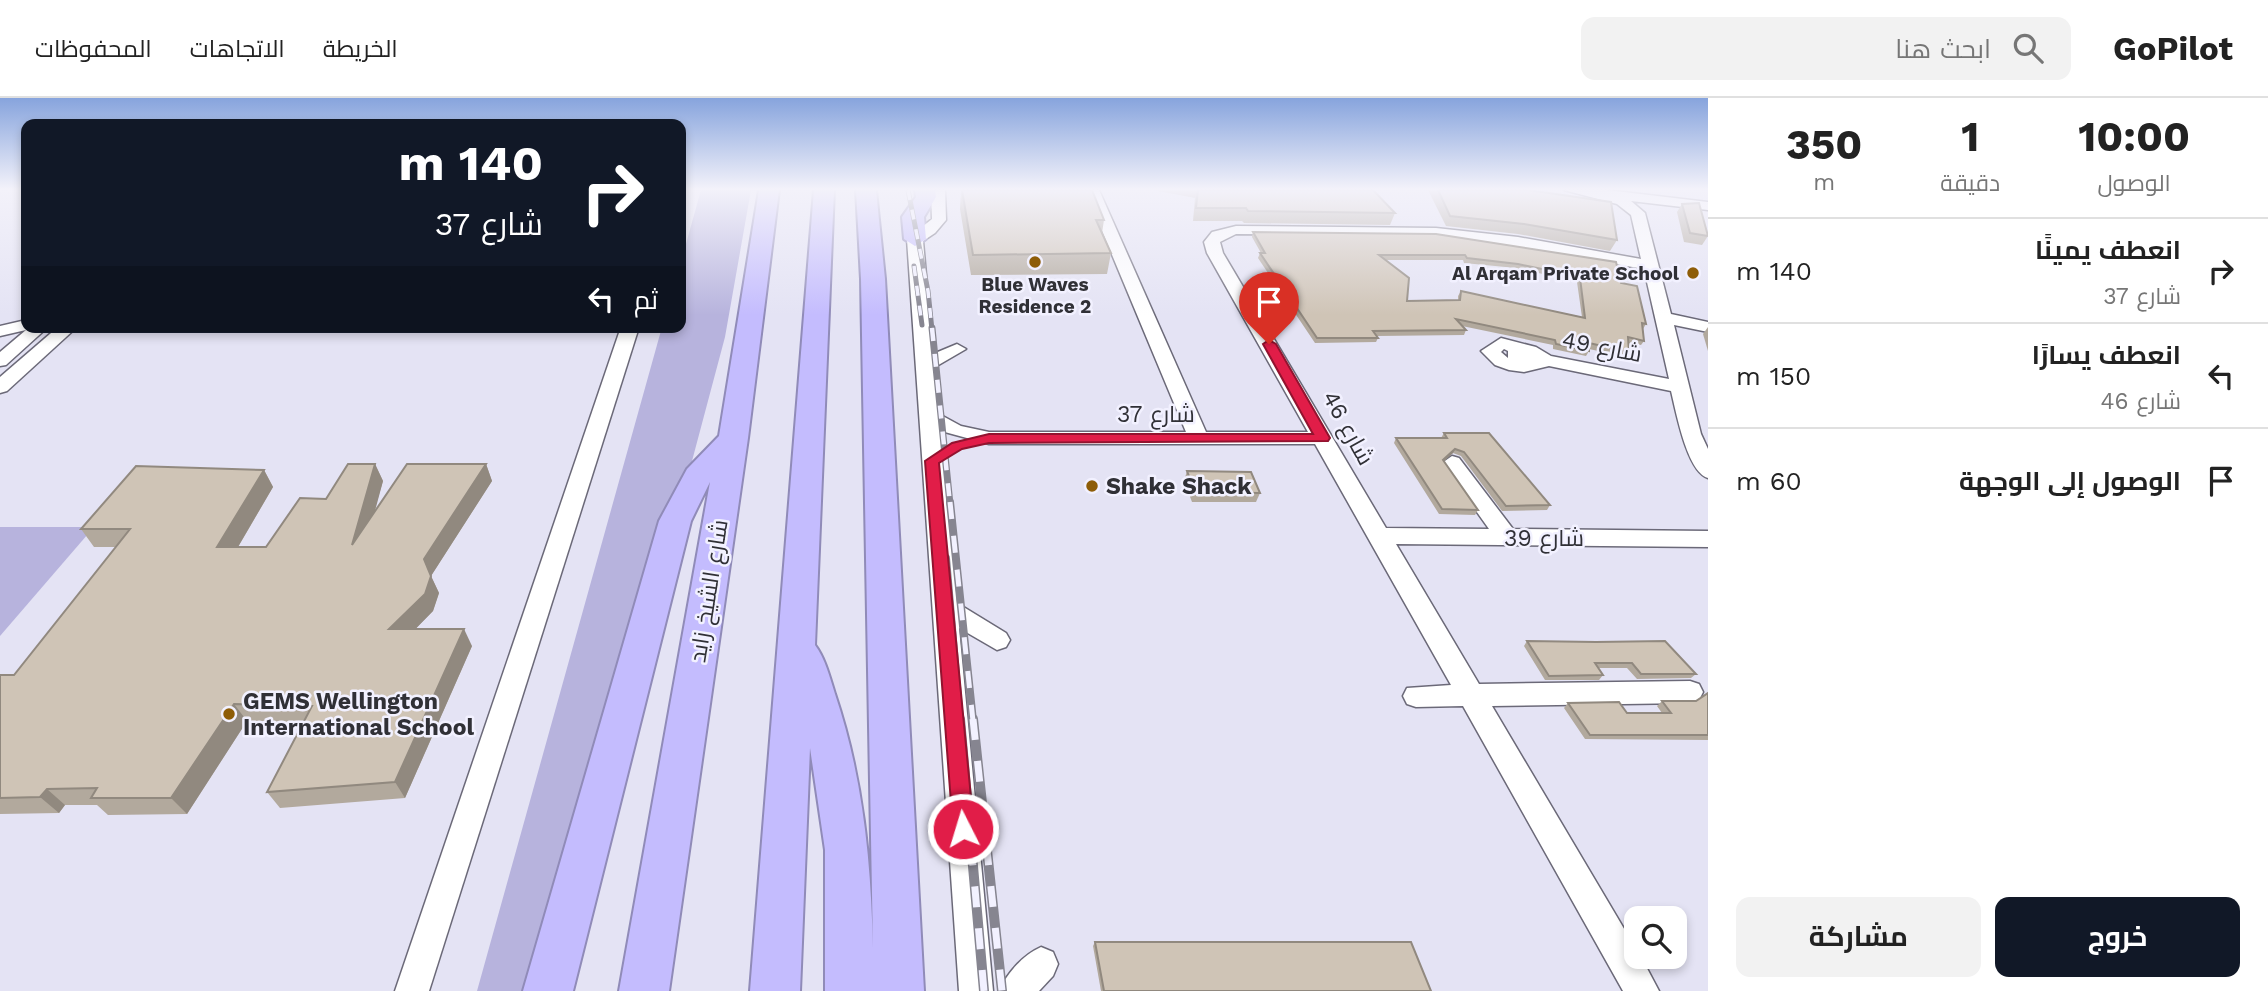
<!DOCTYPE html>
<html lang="ar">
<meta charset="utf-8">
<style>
:root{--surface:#fff;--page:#f2f2f2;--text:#222;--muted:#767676;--line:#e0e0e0;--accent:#111827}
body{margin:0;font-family:"Work Sans",Cairo,sans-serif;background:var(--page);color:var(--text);direction:rtl;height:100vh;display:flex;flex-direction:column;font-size:26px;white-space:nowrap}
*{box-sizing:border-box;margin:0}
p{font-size:23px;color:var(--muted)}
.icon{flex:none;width:38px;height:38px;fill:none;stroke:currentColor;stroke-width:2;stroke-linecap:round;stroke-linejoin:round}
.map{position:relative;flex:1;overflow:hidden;direction:ltr}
.panel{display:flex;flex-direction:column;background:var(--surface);width:560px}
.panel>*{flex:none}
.guide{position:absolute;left:21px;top:21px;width:665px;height:214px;border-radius:14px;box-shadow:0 4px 10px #0003;direction:rtl;background:#111827;color:#fff;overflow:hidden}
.fabs{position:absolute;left:1624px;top:808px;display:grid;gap:14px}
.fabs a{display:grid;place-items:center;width:63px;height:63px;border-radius:14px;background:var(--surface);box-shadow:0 4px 10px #0003;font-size:35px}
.pin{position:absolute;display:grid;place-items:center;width:60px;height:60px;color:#fff;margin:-72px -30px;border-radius:50% 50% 50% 0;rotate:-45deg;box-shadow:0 0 7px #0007}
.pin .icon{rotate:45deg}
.me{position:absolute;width:77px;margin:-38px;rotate:355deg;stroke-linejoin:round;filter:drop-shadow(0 0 5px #0008)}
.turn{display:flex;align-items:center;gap:24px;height:147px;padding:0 28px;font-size:32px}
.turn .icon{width:91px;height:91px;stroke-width:2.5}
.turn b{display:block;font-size:49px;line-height:60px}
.then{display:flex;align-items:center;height:66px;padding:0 28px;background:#0003;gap:14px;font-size:26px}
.eta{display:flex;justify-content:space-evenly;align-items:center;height:119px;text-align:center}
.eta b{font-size:42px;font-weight:700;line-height:49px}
.cta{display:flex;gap:14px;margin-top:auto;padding:14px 28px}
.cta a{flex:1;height:80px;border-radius:14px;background:var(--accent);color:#fff;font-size:28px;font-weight:700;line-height:80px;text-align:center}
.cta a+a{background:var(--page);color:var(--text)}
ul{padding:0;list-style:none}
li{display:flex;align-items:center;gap:21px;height:105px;padding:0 28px;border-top:2px solid var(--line)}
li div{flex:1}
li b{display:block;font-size:26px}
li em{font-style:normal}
header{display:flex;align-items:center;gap:42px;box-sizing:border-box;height:98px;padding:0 35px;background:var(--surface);border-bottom:2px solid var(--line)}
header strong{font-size:33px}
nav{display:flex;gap:38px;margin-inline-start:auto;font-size:24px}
.search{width:490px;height:63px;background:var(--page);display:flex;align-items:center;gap:18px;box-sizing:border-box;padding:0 24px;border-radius:14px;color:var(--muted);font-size:26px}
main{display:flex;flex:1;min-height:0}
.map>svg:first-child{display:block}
.green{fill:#b7b3dd}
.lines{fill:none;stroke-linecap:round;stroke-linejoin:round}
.minor-casing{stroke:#6b6978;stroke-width:3}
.highway-casing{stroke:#908bb8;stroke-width:4}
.minor{fill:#fff;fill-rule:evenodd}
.highway{fill:#c4bcfe;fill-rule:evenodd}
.rail-far3-casing{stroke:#868590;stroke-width:5}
.rail-far2-casing{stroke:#868590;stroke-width:7}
.rail-far1-casing{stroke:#868590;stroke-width:8}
.rail-casing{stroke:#868590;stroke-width:10}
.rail-far3{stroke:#f2f1ff;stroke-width:3.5;stroke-dasharray:10;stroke-linecap:butt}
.rail-far2{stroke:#f2f1ff;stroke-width:4.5;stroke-dasharray:13;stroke-linecap:butt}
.rail-far1{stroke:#f2f1ff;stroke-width:5;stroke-dasharray:17;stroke-linecap:butt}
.rail{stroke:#f2f1ff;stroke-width:7;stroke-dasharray:21;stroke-linecap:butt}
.wall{fill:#b2a99d;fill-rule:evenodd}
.shaded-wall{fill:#91897f}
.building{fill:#cfc4b6;stroke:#91897f;stroke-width:2;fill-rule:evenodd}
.route{fill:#e11d48;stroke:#92132f;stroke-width:2}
.poi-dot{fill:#8e5d08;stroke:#f2f1ff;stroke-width:2.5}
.labels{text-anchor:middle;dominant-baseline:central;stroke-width:5;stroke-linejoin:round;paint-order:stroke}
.far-poi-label{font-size:19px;font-weight:bold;fill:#303036;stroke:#f2f1ff;text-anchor:end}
.street-label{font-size:23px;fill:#303036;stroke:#f2f1ff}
.poi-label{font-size:23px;font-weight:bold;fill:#303036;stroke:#f2f1ff;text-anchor:start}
</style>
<header>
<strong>GoPilot</strong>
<div class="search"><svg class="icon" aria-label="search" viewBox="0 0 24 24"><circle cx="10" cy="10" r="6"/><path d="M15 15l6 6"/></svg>ابحث هنا</div>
<nav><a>الخريطة</a><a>الاتجاهات</a><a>المحفوظات</a></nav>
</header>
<main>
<section class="panel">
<div class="eta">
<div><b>10:00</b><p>الوصول</p></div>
<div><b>1</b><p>دقيقة</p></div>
<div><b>350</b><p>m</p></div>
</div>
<ul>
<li><svg class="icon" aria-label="right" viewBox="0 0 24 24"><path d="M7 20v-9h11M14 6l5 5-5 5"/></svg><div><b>انعطف يمينًا</b><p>شارع 37</p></div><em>140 m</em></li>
<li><svg class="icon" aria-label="left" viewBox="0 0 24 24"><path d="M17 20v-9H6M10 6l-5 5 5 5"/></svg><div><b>انعطف يسارًا</b><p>شارع 46</p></div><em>150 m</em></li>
<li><svg class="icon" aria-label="arrive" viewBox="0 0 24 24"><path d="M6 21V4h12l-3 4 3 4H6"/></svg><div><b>الوصول إلى الوجهة</b></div><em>60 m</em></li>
</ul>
<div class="cta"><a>خروج</a><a>مشاركة</a></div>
</section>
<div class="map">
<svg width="1708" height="893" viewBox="0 0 1708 893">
<rect width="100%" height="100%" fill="#e4e3f4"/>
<g class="green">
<polygon points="701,92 751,92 725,239 692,363 585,734 526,893 477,893 662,229 681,229 681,164"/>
<polygon points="0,429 94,429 0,538"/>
</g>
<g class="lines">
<g class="minor-casing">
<g id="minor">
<path d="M931,92H945L946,122L935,135L923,143L933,256L957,246L966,251L935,269L939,316L961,328L989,334H1186L1085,92H1099L1206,334H1308L1207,155L1204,144L1212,134L1236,128L1436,130L1518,139L1641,161L1631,117L1617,106L1564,92H1607L1708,104V112L1631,103L1645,115L1671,216L1708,224V234L1674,227L1701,336L1708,351V380C1687,374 1676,313 1671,293L1549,268L1524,274L1509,272L1495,267L1481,253L1501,240L1536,249L1551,258L1669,281L1644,171L1518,149L1436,138L1236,136L1220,144L1223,155L1386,430L1489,431L1442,365L1452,358L1459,360L1513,431L1708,433V449L1396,446L1479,586L1690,583L1699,586L1703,594L1699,602L1690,605L1492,608L1636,851V859H1641L1659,893H1623L1463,608L1416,609L1407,606L1403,598L1407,590L1451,587L1315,346H989L941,333L957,505L1006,535L1010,542L1006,549L997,552L959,530L993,893H959L907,141L932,121ZM1504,251L1508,253V260L1501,254Z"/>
<polygon points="26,222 26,229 48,229 6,267 0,268 0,254 26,232 0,238 0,228"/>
<polygon points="58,229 77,229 7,293 0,295 0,279"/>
<polygon points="621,229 639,229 429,893 395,893"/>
<path d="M1041,849L1053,854L1058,866L1053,878L1039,893H999C1007,875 1023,857 1041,849Z"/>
</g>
</g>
<g class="highway-casing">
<g id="highway">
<polygon points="759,92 779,92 748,340 669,893 619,893 710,384 691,423 573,893 523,893 659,423 687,371 719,338"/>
<path d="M814,92H834L815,547C825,560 830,580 835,596C863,679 871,763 873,851L861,181L856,92H876L885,181L924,893H825V752L810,650L800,893H750Z"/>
<polygon points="915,92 935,92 936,99 924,119 926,141 915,148 904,141 902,119 916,99"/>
</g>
</g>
<use href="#minor" class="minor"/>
<use href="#highway" class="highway"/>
<g class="rail-far3-casing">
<g id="rail-far3">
<polyline points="908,92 928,193 932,232"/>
<polyline points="914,168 922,227"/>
</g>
</g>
<g class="rail-far2-casing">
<polyline id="rail-far2" points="932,230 950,406"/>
</g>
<g class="rail-far1-casing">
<g id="rail-far1">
<polyline points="950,404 973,623"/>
<polyline points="946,460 960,623"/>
</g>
</g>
<g class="rail-casing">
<g id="rail">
<polyline points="960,621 984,893"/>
<polyline points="973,621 1002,893"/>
</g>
</g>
<use href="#rail-far3" class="rail-far3"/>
<use href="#rail-far2" class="rail-far2"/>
<use href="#rail-far1" class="rail-far1"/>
<use href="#rail" class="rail"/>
</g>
<g class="wall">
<polygon points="961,92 1104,122 1102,135 1111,155 1107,176 971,177 960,111"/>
<polygon points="1158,92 1373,92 1395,115 1390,127 1244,125 1242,123 1193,123 1195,100 1158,93"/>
<polygon points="1428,92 1528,92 1617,142 1610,153 1518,136 1446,128"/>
<polygon points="1682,106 1708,138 1702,147 1684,144 1677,114"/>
<path d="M1253,134L1436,136L1621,185L1646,226L1643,231L1644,243L1641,247L1628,245L1629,254L1626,259L1589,251V253L1586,258L1553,251V247L1462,228L1466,232L1464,237L1377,238L1378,240L1376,244L1315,245L1258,160L1260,155H1261L1252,139ZM1385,162H1463L1464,165L1516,170L1574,183L1577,184L1582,219L1461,193L1458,198V202L1407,203Z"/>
<polygon points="1708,229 1708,253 1703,236"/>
<polygon points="1444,335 1550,407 1547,412 1502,413 1461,358 1453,355 1444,363 1478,412 1475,417 1439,416 1394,345 1396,340 1441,340"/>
<polygon points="375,366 383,383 374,414 486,366 492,383 431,478 439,495 433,513 415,531 472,548 405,700 280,710 267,694 303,624 247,623 187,716 108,717 97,707 65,707 59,715 0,716 0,577 14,577 116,449 94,449 81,431 264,372 273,389 238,449 266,449"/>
<polygon points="1187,373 1260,395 1256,404 1192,404 1184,383"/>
<polygon points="1527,543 1696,576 1691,580 1637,581 1627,570 1598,570 1603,577 1599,582 1545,582 1524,548"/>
<polygon points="1708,595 1708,642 1585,641 1564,610 1568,605 1627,615 1662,615 1657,608 1662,603 1696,603"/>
<polygon points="1095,844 1431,893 1101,893 1093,848"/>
</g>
<g class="shaded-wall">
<polygon points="1455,351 1453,355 1440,367 1443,362"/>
<polygon points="375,366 383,383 361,465 352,447"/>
<polygon points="486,366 492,383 431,478 439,495 433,513 398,549 389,531 424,461"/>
<polygon points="264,372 273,389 228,466 217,449"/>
<polygon points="464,531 472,548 405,700 395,684"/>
<polygon points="234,606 247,623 187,716 171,700"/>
<polygon points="47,691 65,707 59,715 40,699"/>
</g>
<g class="building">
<polygon points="962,92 1092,92 1104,122 1096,122 1111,155 973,157"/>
<polygon points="1198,92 1373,92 1395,115 1248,113 1246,110 1196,110"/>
<polygon points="1438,92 1528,92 1611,104 1617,142 1524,126 1450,118"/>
<polygon points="1699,105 1708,138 1690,135 1682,106"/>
<path d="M1253,134L1436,136L1616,164L1621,185L1637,188L1646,226L1642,225L1644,243L1628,239L1629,254L1589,245V253L1556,246L1555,242L1456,221L1466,232L1373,233L1378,240H1317L1260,155H1265ZM1379,157H1465L1467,160L1518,166L1576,178L1580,180L1585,220L1461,193L1460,202L1407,203L1409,180Z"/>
<polygon points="1444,335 1489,335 1550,407 1506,408 1464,354 1455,351 1443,362 1478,412 1442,411 1396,340 1447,340"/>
<polygon points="348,366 375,366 352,447 407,366 486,366 424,461 431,478 425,496 389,531 464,531 395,684 267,694 312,608 234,606 171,700 91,700 97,690 47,691 40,699 0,700 0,577 14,577 130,431 81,431 136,368 264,372 217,449 266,449 300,400 326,401"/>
<polygon points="1187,373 1251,374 1260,395 1195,394"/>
<polygon points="1527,543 1596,544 1665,543 1696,576 1641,576 1632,565 1595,565 1603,577 1549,578"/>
<polygon points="1708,595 1708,637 1590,637 1568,605 1619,604 1627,615 1671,615 1662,603 1696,603"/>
<polygon points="1095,844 1411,844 1431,893 1104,893"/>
</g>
<linearGradient id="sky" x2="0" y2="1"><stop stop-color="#87a4dd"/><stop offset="0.42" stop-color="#f3f2fa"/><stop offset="1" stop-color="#f3f2fa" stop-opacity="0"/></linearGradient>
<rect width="1708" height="217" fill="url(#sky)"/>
<polygon class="route" points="1269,242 1276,246 1330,340 1328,343 989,345 962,351 939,365 974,731 971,738 963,741 956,738 953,731 925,363 952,345 989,336 1313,336 1263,246"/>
<g class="poi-dot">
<circle cx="1035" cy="164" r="7"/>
<circle cx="1693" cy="175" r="7"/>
<circle cx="1092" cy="388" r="7"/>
<circle cx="229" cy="616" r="7"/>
</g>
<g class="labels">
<g class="far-poi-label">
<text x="1679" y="175">Al Arqam Private School</text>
<text x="1035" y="186" text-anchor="middle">Blue Waves<tspan x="1035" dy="22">Residence 2</tspan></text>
</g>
<g class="street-label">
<text transform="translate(1602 249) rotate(11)">شارع 49</text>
<text x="1156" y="316">شارع 37</text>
<text transform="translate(1348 330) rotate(61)">شارع 46</text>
<text x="1544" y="440">شارع 39</text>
<text transform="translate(709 493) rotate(-81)">شارع الشيخ زايد</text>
</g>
<g class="poi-label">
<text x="1106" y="388">Shake Shack</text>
<text x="243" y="603">GEMS Wellington<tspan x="243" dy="26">International School</tspan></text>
</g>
</g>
</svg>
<div class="fabs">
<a><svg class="icon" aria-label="search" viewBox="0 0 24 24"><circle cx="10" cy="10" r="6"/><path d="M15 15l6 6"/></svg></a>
</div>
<div class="pin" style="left:1269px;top:246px;background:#d93025"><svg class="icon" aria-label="arrive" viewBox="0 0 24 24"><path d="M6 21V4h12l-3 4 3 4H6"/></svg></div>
<svg class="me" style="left:963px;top:731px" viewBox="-20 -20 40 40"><circle r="17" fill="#e11d48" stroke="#fff" stroke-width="3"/><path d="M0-11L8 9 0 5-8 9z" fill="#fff"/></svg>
<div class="guide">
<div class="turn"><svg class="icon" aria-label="right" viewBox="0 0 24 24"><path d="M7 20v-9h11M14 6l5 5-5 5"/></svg><div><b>140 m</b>شارع 37</div></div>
<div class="then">ثم<svg class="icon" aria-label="left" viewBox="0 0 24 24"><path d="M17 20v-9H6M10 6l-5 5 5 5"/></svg></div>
</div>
</div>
</main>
